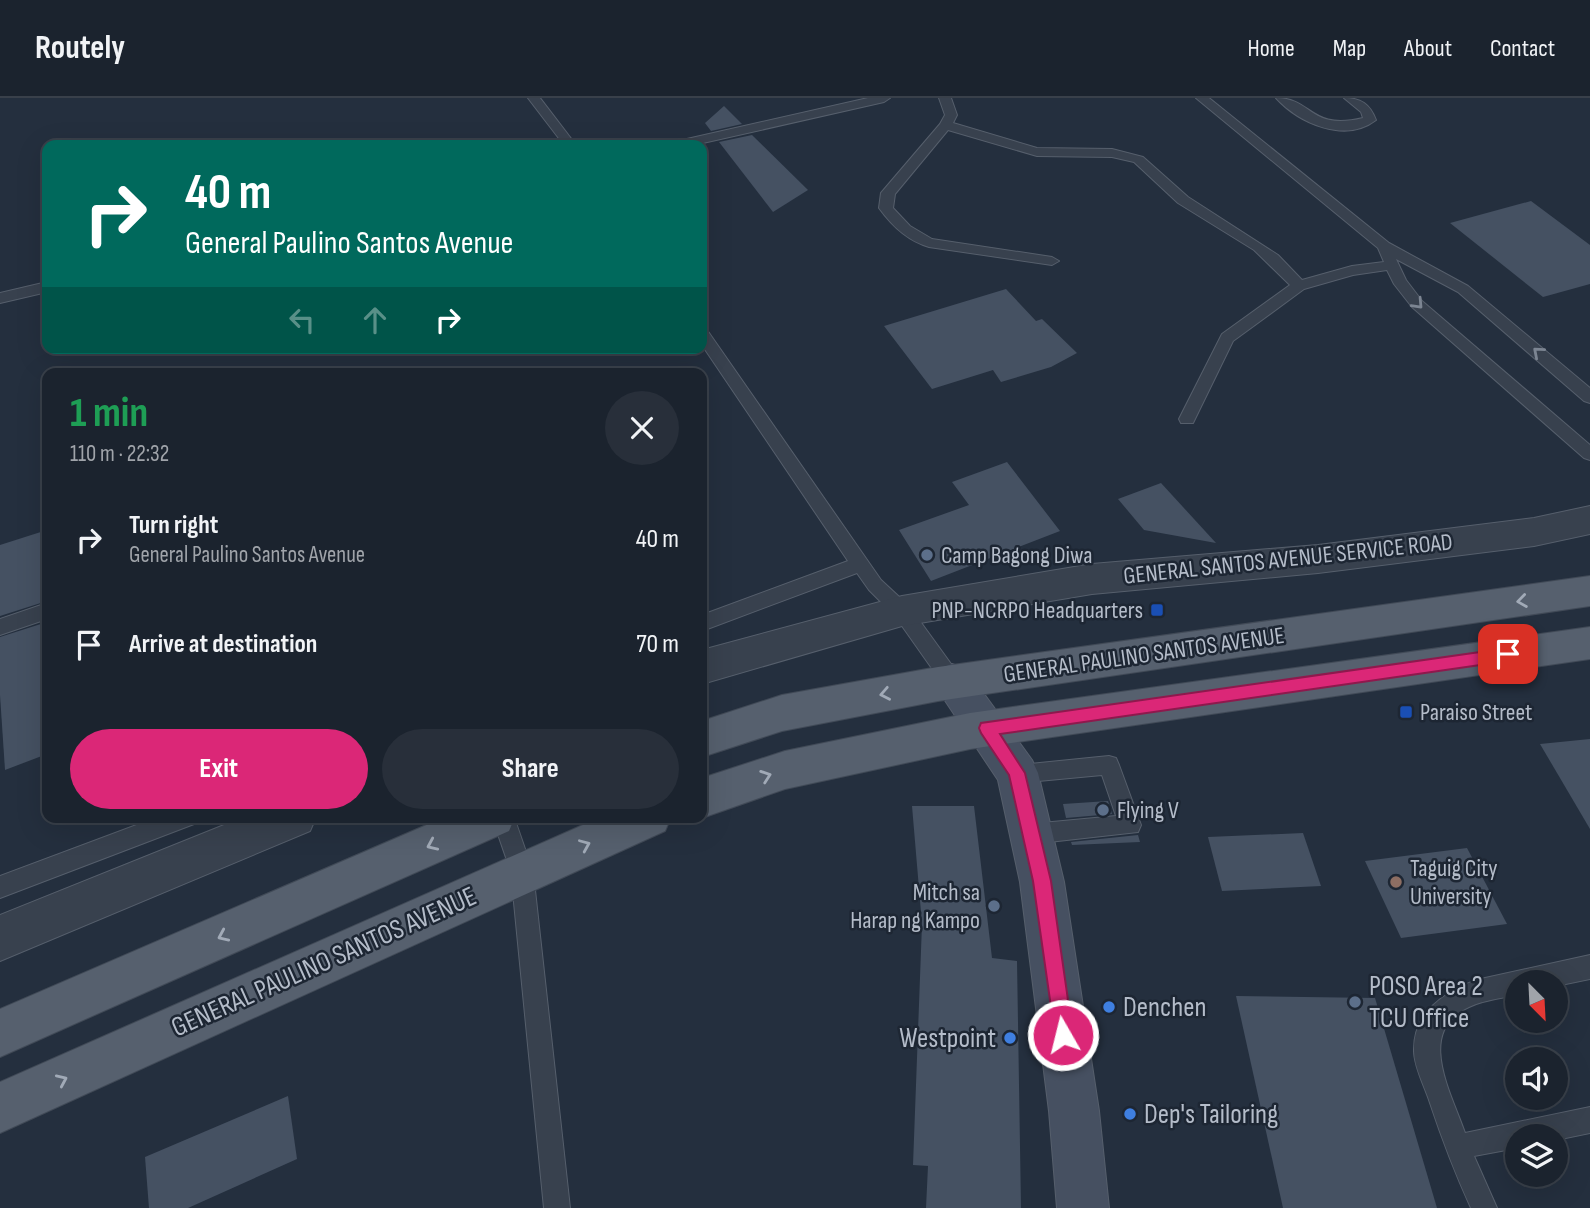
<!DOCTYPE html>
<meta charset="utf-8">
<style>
:root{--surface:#1b232e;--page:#282f3a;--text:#f1f3f6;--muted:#a0a4aa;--line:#39404a;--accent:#db2777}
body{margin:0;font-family:"Sofia Sans Condensed",sans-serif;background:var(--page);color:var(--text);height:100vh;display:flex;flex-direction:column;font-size:26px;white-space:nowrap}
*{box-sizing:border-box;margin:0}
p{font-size:23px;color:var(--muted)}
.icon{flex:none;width:38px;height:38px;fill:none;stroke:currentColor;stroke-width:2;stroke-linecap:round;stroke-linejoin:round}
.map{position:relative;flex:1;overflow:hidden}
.panel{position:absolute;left:42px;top:270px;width:665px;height:455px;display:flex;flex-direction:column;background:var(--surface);border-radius:14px;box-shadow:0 7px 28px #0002,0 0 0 2px var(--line)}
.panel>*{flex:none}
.top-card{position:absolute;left:42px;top:42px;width:665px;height:214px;border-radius:14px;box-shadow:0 7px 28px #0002,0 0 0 2px var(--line);background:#00695c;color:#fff;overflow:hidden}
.needle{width:46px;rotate:156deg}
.tools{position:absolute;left:1505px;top:872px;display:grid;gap:14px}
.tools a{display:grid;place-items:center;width:63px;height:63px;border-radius:50%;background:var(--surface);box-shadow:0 7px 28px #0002,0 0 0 2px var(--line);font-size:35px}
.pin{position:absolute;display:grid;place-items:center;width:60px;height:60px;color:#fff;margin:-30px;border-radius:14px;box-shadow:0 4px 10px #0006}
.me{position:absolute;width:77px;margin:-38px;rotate:352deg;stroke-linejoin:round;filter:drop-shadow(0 0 5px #0008)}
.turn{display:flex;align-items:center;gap:24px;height:147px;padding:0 28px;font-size:32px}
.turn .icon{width:91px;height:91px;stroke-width:2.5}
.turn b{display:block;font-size:49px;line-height:60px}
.lanes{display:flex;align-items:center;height:66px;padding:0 28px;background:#0003;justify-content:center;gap:35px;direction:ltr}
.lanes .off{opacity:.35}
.round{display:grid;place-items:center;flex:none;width:74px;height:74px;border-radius:37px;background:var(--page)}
.head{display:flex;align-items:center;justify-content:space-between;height:119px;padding:0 28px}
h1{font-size:42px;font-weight:700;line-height:52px;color:#1e9e55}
.cta{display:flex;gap:14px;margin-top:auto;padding:14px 28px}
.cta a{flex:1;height:80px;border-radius:42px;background:var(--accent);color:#fff;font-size:28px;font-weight:700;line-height:80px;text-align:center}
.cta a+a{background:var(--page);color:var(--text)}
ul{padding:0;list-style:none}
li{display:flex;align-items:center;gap:21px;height:105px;padding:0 28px}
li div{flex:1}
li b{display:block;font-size:26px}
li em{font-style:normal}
header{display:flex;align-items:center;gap:42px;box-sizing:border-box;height:98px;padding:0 35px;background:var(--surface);border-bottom:2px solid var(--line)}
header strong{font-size:33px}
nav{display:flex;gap:38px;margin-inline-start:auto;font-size:24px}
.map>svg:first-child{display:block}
.building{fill:#455162}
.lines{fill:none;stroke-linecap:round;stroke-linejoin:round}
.lane-casing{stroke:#565f6c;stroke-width:2}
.street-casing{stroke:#565f6c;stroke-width:2}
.secondary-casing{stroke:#565f6c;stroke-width:2}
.primary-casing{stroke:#414a57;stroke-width:2}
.lane{fill:#38414e;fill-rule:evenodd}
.street{fill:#38414e;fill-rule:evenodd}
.secondary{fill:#465061;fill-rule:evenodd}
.primary{fill:#56606e;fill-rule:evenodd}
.oneway{stroke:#7c8592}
.oneway2{stroke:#a1aab7}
.route{fill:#db2777;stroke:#8e194d;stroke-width:2}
.service-dot{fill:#5c6f8a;stroke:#1d2633;stroke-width:2.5}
.transit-dot{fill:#1a4fb4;stroke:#1d2633;stroke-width:2.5}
.education-dot{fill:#8d6e63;stroke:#1d2633;stroke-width:2.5}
.shop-dot{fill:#3f7fe0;stroke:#1d2633;stroke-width:2.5}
.labels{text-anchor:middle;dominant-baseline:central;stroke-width:5;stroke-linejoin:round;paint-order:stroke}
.poi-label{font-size:24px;fill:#b4bcc9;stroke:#1d2633;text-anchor:start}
.street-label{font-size:24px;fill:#b4bcc9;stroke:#1d2633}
.near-street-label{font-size:28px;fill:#b4bcc9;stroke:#1d2633}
.near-poi-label{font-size:28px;fill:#b4bcc9;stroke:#1d2633;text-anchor:start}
</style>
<header>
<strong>Routely</strong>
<nav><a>Home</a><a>Map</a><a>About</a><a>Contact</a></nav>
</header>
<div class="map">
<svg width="1590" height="1110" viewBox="0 0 1590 1110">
<rect width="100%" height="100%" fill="#242f3e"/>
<g class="building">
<polygon points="724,8 742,26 711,33 705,25"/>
<polygon points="752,37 808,92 773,114 719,44"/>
<polygon points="1531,103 1590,147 1590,186 1543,199 1450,125"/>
<polygon points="1006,191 1036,223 1042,221 1077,255 1051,269 1001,284 993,272 932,291 884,228"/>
<polygon points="1007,364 1060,433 931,483 899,432 969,407 952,384"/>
<polygon points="1161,385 1216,445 1144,432 1118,401"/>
<polygon points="47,432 47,503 0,518 0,447"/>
<polygon points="47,524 47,656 5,672 0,597 0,539"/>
<polygon points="1590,641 1590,731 1540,646"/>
<polygon points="1108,703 1112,716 1066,720 1063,706"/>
<polygon points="912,708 974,708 992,860 1017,863 1021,1110 926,1110 928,1068 913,1067 922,826"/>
<polygon points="1303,735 1321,788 1222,793 1208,739"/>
<polygon points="1138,737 1140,744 1072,747 1071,744"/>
<polygon points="1467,750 1507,826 1401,840 1365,763"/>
<polygon points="1236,898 1375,900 1437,1110 1283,1110"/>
<polygon points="288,998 297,1061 188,1110 149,1110 145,1059"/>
</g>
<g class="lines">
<g class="lane-casing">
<g id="lane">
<polygon points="528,0 540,0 576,47 564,47"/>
<polygon points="868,0 890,0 884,4 694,47 672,47 678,43"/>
<path d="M939,0H951L957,17L953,25L1037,50L1112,51L1143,59L1188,99L1278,157L1302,182L1352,168L1384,164L1378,150L1196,0H1209L1389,145L1468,188L1590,290V305L1584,303L1458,194L1396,161L1406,182L1422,203L1590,347V362L1584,360L1412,209L1394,186L1387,172L1353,177L1304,191L1233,243L1193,325H1181L1179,321L1222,236L1290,187L1254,152L1178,105L1134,64L1112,59L1037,58L948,32L895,96L893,110L910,128L932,141L1052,159L1059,163L1052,167L929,149C908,143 892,128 879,110L881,95L940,26L945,17Z"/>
<path d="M1276,0C1313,0 1309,33 1363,20L1361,14L1344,0C1361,0 1370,6 1376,22C1345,46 1299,25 1276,0Z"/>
<polygon points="47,184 47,194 0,205 0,195"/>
<polygon points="702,231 707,232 881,482 909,508 959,577 962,583 959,589 952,591 945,589 895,518 869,492 857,475 702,533 702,517 848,463 702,247"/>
<polygon points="47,505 47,521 0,537 0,521"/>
<polygon points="1109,658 1116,660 1119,667 1141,727 1138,734 1031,746 1023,743 1020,736 1023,729 1031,726 1116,718 1102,677 1017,685 1010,682 1007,675 1010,668"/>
<polygon points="158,719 197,719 194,726 0,800 0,778"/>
<polygon points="492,719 514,719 533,774 570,1110 544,1110 511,774"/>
<path d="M1590,857V881L1556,888V884H1517V897C1502,900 1484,902 1469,909C1415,933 1451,994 1465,1035L1590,1009V1035L1556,1042V1038H1517V1050L1474,1058L1497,1110H1471C1455,1075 1442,1041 1430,1005C1425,989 1414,969 1414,953C1413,914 1444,895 1476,882Z"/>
</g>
</g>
<g class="street-casing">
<g id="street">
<polygon points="1590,408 1590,436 1534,448 1318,475 1092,496 902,528 702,586 702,552 902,498 1092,466 1318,447 1534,420"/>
<polygon points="244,719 316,719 310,733 0,863 0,817"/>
</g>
</g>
<g class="secondary-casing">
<polygon id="secondary" points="952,566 966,571 1032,662 1038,675 1064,784 1099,1013 1109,1110 1057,1110 1049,1013 1020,784 998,682 932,583 938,571"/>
</g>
<g class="primary-casing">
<g id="primary">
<polygon points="1590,478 1590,508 938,603 782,633 702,659 702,623 782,597 938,569"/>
<polygon points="1590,529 1590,561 970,651 785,691 702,720 701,719 702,680 785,653 970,615"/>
<polygon points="445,719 515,719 509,733 0,959 0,911"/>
<polygon points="601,719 671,719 665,733 0,1035 0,984"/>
</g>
</g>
<use href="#lane" class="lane"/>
<use href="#street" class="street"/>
<use href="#secondary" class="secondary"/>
<use href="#primary" class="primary"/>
</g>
<defs><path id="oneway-chevron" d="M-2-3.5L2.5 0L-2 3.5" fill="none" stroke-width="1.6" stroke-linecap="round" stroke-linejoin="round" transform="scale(1.75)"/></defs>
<g class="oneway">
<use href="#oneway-chevron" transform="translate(1418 206) rotate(47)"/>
<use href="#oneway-chevron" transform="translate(1538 254) rotate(-139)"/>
</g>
<g class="oneway2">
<use href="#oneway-chevron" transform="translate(1522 503) rotate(172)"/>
<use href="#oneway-chevron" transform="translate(885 596) rotate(169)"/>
<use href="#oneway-chevron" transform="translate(766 678) rotate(-19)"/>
<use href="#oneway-chevron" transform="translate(432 747) rotate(156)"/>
<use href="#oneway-chevron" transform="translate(585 747) rotate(-23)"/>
<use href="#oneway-chevron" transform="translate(223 838) rotate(156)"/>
<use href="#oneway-chevron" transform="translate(62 982) rotate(-24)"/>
</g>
<polygon class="route" points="1508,550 1513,552 1516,556 1513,561 1508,563 1000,636 1025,675 1051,783 1073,937 1071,944 1063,947 1056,944 1033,783 1009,677 981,635 979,630 981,625"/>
<g class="service-dot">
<circle cx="927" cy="457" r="7"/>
<circle cx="1103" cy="712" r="7"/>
<circle cx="994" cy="808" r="7"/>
<circle cx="1355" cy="904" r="7"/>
</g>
<g class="transit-dot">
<rect x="1150" y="505" width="14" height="14" rx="3.5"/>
<rect x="1399" y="607" width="14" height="14" rx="3.5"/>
</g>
<circle class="education-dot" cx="1396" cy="784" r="7"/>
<g class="shop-dot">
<circle cx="1109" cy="909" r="7"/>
<circle cx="1010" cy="940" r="7"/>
<circle cx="1130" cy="1016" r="7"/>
</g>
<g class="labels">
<g class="poi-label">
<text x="941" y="457">Camp Bagong Diwa</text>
<text x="1143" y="512" text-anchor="end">PNP-NCRPO Headquarters</text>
<text x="1420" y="614">Paraiso Street</text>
<text x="1117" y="712">Flying V</text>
<text x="1410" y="770">Taguig City<tspan x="1410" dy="28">University</tspan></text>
<text x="980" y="794" text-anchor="end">Mitch sa<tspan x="980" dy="28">Harap ng Kampo</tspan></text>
</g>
<g class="street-label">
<text transform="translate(1288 461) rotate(-6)">GENERAL SANTOS AVENUE SERVICE ROAD</text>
<text transform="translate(1144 557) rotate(-8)">GENERAL PAULINO SANTOS AVENUE</text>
</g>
<g class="near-street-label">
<text transform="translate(324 864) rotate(-24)">GENERAL PAULINO SANTOS AVENUE</text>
</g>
<g class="near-poi-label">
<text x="1369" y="888">POSO Area 2<tspan x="1369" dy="32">TCU Office</tspan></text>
<text x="1123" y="909">Denchen</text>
<text x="996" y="940" text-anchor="end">Westpoint</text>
<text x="1144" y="1016">Dep's Tailoring</text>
</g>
</g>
</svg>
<div class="tools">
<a><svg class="needle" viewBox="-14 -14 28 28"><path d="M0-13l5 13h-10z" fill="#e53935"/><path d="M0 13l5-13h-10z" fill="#a0a4aa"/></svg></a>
<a><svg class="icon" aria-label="sound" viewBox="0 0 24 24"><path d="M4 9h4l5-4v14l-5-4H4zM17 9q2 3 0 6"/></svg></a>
<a><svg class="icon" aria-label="layers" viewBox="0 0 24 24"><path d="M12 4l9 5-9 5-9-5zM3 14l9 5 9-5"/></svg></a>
</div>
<div class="pin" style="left:1508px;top:556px;background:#d93025"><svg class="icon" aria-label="arrive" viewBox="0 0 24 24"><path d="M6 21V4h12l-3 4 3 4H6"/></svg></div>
<svg class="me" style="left:1063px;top:937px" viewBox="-20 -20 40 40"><circle r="17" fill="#db2777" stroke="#fff" stroke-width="3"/><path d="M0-11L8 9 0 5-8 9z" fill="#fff"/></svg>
<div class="top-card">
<div class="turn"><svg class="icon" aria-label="right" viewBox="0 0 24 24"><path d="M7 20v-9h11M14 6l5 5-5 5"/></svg><div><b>40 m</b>General Paulino Santos Avenue</div></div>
<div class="lanes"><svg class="icon off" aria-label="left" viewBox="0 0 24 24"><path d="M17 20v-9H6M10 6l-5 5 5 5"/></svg><svg class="icon off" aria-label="ahead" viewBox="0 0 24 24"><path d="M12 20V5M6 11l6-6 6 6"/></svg><svg class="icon" aria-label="right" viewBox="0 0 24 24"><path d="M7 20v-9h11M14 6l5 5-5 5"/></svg></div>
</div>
<section class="panel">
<div class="head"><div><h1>1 min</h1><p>110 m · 22:32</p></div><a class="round"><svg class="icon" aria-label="close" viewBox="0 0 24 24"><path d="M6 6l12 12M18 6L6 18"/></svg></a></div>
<ul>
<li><svg class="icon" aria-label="right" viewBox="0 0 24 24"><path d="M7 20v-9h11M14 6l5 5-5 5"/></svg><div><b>Turn right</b><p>General Paulino Santos Avenue</p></div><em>40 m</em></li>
<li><svg class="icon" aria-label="arrive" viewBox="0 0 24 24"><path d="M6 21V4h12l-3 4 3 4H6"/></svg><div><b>Arrive at destination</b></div><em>70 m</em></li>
</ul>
<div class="cta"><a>Exit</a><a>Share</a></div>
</section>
</div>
